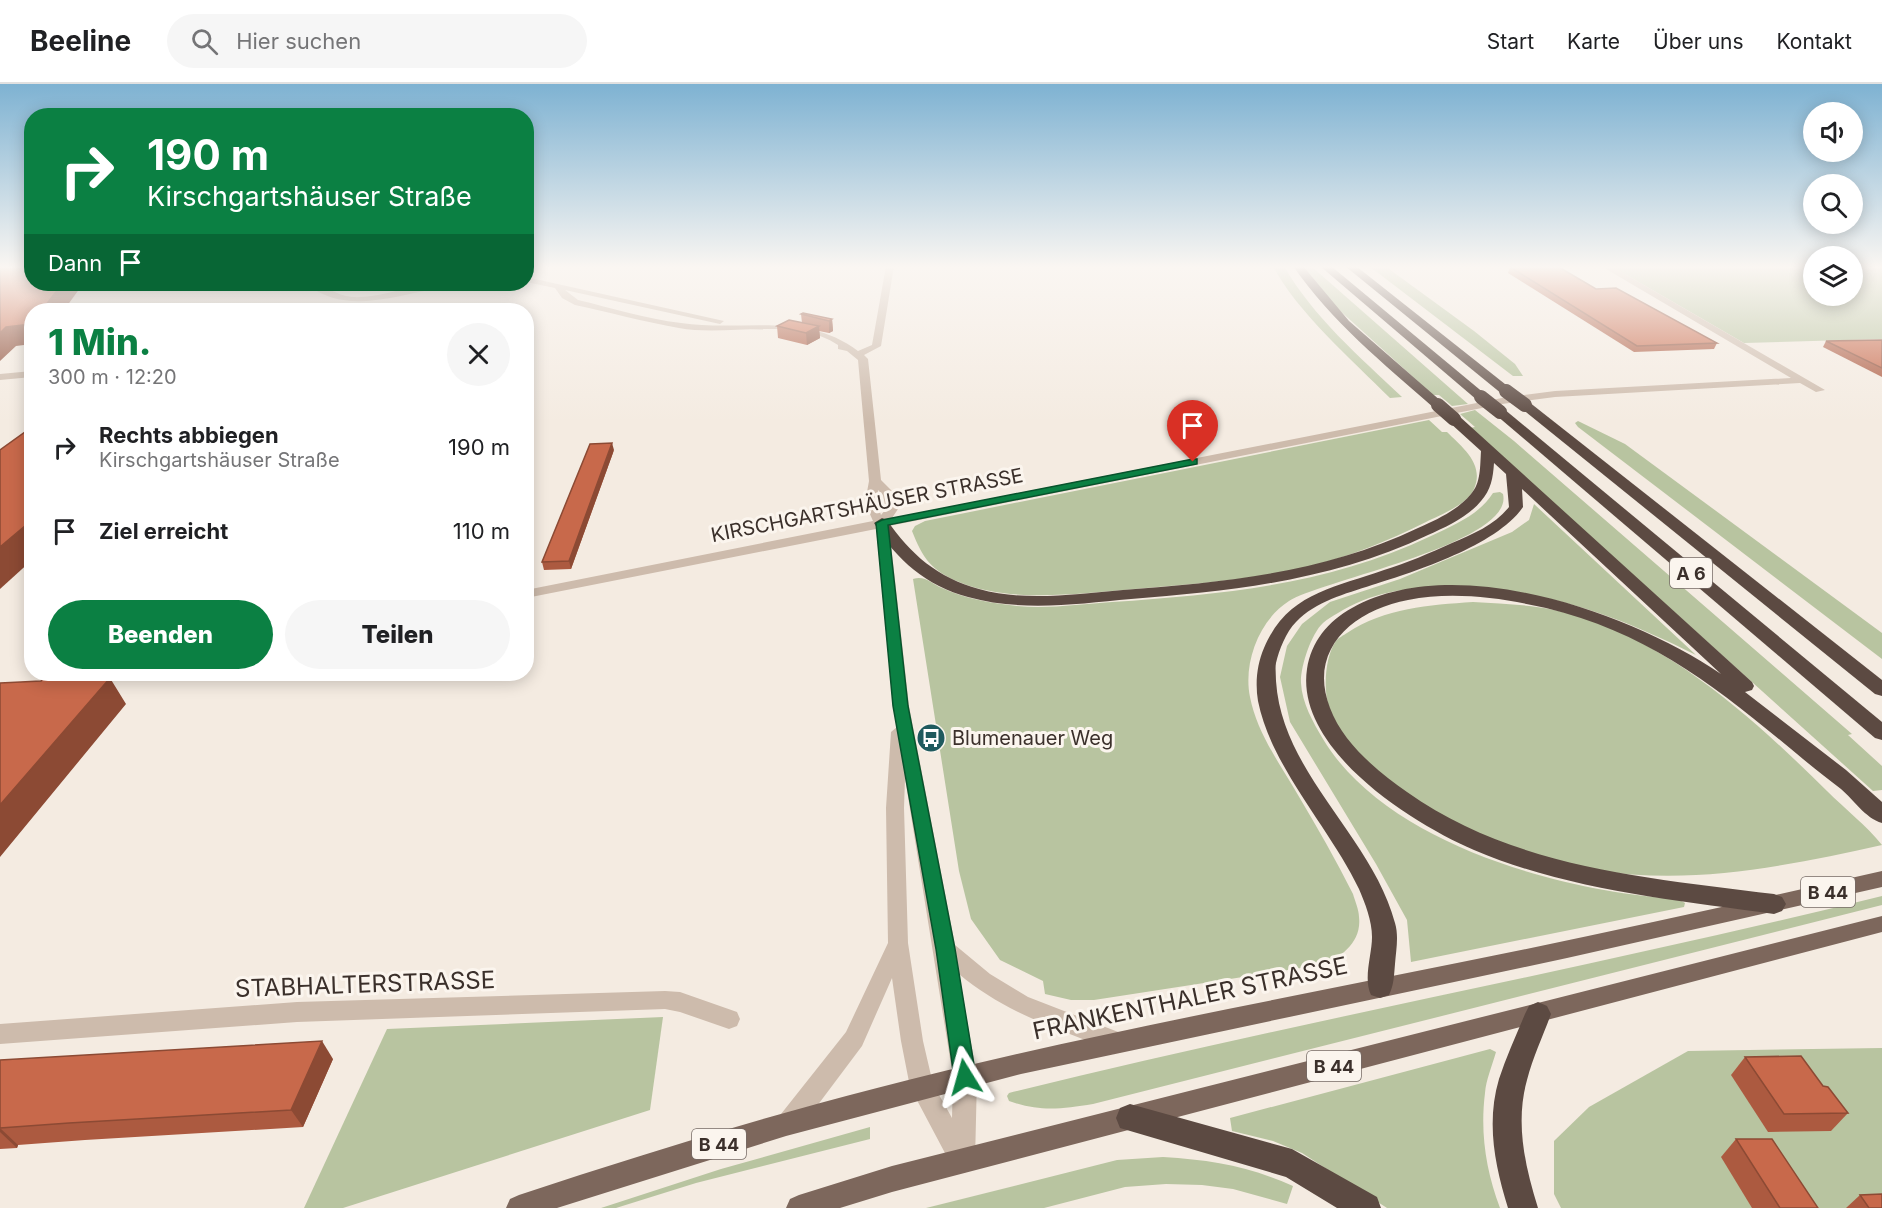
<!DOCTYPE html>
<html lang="de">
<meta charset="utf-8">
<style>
:root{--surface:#fff;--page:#f6f6f6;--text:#202124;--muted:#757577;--line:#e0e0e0;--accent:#0b8043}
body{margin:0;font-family:Inter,sans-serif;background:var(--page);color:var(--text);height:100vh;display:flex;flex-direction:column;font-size:22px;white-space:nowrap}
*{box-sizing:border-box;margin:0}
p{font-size:20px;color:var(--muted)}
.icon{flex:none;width:33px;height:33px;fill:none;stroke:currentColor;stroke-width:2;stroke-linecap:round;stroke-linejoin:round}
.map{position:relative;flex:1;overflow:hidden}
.side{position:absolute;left:24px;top:219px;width:510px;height:378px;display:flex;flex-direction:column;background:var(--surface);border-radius:24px;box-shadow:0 3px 15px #0003}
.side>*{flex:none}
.hud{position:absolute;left:24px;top:24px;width:510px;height:183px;border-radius:24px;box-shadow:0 3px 15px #0003;background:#0b8043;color:#fff;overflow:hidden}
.tools{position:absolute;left:1803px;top:18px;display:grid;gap:12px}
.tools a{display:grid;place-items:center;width:60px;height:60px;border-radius:50%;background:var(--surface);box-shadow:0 3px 15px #0003;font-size:30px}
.pin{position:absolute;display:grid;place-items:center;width:51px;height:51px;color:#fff;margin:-62px -26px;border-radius:50% 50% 50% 0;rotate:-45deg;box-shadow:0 0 6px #0007}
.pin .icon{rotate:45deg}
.me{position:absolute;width:66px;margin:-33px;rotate:352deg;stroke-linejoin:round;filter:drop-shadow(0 0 4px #0008)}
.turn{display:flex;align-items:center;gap:21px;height:126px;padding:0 24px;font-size:27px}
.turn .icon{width:78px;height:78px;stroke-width:2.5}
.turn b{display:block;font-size:42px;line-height:51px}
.then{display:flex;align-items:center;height:57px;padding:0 24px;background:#0003;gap:12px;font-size:22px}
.round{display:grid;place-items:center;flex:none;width:63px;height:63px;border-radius:32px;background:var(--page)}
.head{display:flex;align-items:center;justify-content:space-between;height:102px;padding:0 24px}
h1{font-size:36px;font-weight:800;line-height:45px;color:var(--accent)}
.action{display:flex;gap:12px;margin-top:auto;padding:12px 24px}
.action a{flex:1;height:69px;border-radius:36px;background:var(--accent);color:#fff;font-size:24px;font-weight:800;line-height:69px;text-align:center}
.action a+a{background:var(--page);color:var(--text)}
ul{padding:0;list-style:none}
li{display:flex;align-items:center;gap:18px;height:84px;padding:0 24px}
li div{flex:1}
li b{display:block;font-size:22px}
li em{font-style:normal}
header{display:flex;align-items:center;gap:36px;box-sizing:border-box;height:84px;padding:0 30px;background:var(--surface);border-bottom:2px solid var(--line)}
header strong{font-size:28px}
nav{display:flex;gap:33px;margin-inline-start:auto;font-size:21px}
.search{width:420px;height:54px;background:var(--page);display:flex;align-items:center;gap:15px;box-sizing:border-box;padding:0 21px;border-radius:33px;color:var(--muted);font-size:22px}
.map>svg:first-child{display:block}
.green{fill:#b8c4a0}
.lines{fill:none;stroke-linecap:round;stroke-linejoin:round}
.minor{fill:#cdbbac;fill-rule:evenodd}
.major{fill:#7d675c;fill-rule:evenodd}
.highway{fill:#5c4a42;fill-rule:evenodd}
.highway-bridge{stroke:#5c4a42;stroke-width:14}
.wall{fill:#ac5a40}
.shaded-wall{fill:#8c4a34}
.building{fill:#c8694b;stroke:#8c4a34;stroke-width:1.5}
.route{fill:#0b8043;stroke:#07532c;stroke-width:1.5}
.labels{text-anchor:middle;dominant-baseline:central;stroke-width:6;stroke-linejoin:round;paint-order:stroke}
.shield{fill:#fbf5ee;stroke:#756b66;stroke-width:1.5}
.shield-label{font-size:18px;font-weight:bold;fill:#3b302b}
.street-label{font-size:20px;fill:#3b302b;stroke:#fbf5ee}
.poi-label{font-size:20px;fill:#3b302b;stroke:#fbf5ee;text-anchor:start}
.near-street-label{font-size:24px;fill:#3b302b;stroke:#fbf5ee}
</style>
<header>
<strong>Beeline</strong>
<div class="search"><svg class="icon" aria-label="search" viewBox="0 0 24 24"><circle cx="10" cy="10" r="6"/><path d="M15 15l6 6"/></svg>Hier suchen</div>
<nav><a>Start</a><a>Karte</a><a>Über uns</a><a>Kontakt</a></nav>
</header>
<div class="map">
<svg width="1882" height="1124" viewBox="0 0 1882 1124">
<rect width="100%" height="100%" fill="#f4ebe1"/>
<g class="green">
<path d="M1273,182H1284C1313,233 1360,273 1402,313L1390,314C1353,277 1296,227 1273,182Z"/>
<polygon points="1303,182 1311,182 1468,320 1452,322 1439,311 1433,311 1337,224"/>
<polygon points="1369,182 1385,182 1474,247 1515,280 1523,292 1513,292"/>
<polygon points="1611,182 1813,182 1814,212 1852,212 1853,182 1882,182 1882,255 1744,259"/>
<polygon points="1475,326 1514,357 1852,650 1848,651 1882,682 1882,706 1873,707 1470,344 1475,343 1460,330"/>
<path d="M1429,336L1442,348H1447C1462,363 1485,380 1474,405C1467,421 1440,431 1426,438C1388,457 1348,473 1307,483C1251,496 1193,500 1135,505C1079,509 1013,520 959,498C931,486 923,475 912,447L915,442L925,437Z"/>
<polygon points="1578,337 1625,360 1882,549 1882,575 1578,343 1575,339"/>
<path d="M1500,408L1503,410C1515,459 1322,496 1289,517C1259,536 1243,579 1250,613C1257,649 1280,680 1298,711C1317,743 1336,776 1353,810C1355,817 1359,826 1359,833C1362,858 1341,874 1320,881L1094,916H1071L1045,910L1043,897L1000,876L971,835L959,787L913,495C925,491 932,500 942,504C965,515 992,519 1017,522C1048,525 1081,520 1112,518C1224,510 1328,501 1431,452C1454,441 1479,431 1493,409Z"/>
<path d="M1534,420L1696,571C1613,530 1548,506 1454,503C1414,502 1372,507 1338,529C1333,532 1327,535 1323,539C1311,550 1300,584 1301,599C1302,619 1313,638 1323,655C1386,760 1563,808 1678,815L1685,819L1684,823L1411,878L1407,836L1376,780L1290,638L1280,593L1287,562L1302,540L1330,518L1400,495L1512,448L1529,436Z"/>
<path d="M1473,518C1509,520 1546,521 1581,533C1677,564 1757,638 1827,707C1845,725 1867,742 1882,761C1787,782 1692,802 1594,786C1528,775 1462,747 1405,711C1396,705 1386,701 1378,694C1361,679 1336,645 1329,623C1323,606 1325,572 1336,557C1338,554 1344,551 1347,549C1385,524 1429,521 1473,518Z"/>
<path d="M1882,812V821L1093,1020C1061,1025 1040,1028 1009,1017L1007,1012L1009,1009C1299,937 1592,884 1882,812Z"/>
<polygon points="663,933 650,1026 343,1124 304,1124 387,945"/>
<polygon points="1882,964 1882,1124 1561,1124 1554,1110 1554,1057 1589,1023 1688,967"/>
<path d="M1490,965L1496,968C1492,982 1486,996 1485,1009C1480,1049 1486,1087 1500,1124H1387L1302,1069L1273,1057L1232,1047L1230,1034Z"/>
<polygon points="870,1043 870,1055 696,1099 616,1124 601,1124 721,1085"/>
<path d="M1163,1073C1212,1076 1248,1082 1293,1102L1287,1120L1233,1105L1202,1101L1166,1100L1125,1103L1044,1124H926L1117,1076Z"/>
</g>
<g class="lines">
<g class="minor">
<path d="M886,182H894L881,262L864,271L868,275L881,396L895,410L898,425L892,434L1502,314L1555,307L1791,294L1601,182H1611L1825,306L1816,308L1800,299L1555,313L1502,320L889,442L909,622L955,861L990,890L1028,913L1126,951L1129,958L1126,965L1118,968C1062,947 1005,929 959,890L977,993L975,1077L972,1086L963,1089L954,1086L910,1003L901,957L892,894L862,962L799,1046L790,1050L781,1046L778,1038L781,1030L846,948L888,859L886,724L891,648L897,643L876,445L526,514V506L873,437L865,419L869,397L858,276L847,267L838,265V261C796,232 727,253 679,244C644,238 609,228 575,221L562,214L555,204L526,198V193L724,237L720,240L565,206L578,216C612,224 646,235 681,239C741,248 806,227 858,267L872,261ZM878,406L883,411L886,425L881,431L877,419ZM905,694L953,993L952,1034L933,1000L923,957L908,859L904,724Z"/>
<path d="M307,200C322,198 335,212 352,213C385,215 418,196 450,200C442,205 429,206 419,208C382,216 339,227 307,200Z"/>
<polygon points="32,287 32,293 0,296 0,290"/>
<polygon points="103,590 134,590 131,593 85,603 77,598 79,595"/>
<polygon points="665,907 680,908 737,928 740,935 737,942 729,945 680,928 665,925 297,938 0,960 0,940 297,918"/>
</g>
<g class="major">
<path d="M1882,787V803L1567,874L1021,990L786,1052L557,1124H506L510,1115L519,1111C637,1072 756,1035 877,1004C1070,954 1266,918 1462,878C1602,850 1742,819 1882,787Z"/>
<polygon points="1882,832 1882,848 892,1108 840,1124 786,1124 790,1115 799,1111 892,1082"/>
</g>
<g class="highway">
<path d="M1293,182H1303L1349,237L1442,318L1444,321L1442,324H1434C1383,279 1332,238 1293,182Z"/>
<polygon points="1320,182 1331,182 1485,310 1487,313 1485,316 1477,316"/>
<polygon points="1345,182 1356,182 1510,304 1510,310 1502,310"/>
<polygon points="1525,317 1529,318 1882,596 1882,612 1875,610 1521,324 1519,321"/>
<polygon points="1500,324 1504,325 1882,638 1882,656 1875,654 1496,331 1494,328 1496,325"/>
<path d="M1454,331L1459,332L1752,598L1754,602L1752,606L1745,608L1846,686L1882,718V739C1865,734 1854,716 1841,705C1828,695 1815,685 1803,675C1721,607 1653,550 1546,524C1502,514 1453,507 1408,516C1354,526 1307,565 1330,624C1343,659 1377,687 1407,708C1514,784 1648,794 1774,810L1782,813L1786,820L1782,827L1774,830C1673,816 1568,806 1474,766C1411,739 1295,665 1307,585C1311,558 1328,537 1352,524C1455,466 1631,529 1721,590L1522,405L1523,423C1497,461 1417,487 1372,501C1345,510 1316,517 1296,538C1286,548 1279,566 1276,579C1275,584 1276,591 1276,597C1282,690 1372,752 1395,839C1399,852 1396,867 1395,880C1394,891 1394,901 1389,911L1380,914L1371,911C1363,894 1372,871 1372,853C1372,837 1365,819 1359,805C1330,744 1271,683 1258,617C1255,599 1257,580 1264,564C1287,509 1334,504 1384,486C1407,479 1430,469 1452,459C1473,450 1495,441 1509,423L1506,390L1494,379C1493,394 1491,406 1481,417C1468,433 1446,443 1428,451C1334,496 1233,507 1131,515C1076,520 1022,528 968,513C927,502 896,476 874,439L882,434L887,436C910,470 938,494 979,505C1025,518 1075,510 1123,506C1225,498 1324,489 1418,444C1436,436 1458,426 1471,410C1481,399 1480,382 1481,367L1449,338L1448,335L1449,332Z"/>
<path d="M1538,918L1547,922L1551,930C1543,952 1533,973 1527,996C1515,1039 1525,1082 1538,1124H1508C1495,1082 1486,1039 1499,995C1506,973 1516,952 1525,930L1529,922Z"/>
<polygon points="1130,1020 1292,1065 1377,1113 1381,1124 1337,1124 1286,1093 1120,1044 1116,1034 1120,1024"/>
</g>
<g class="highway-bridge">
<polyline points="1506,307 1525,321"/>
<polyline points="1481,313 1500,328"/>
<polyline points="1438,321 1454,335"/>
</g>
</g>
<g class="wall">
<polygon points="1510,183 1596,205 1717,259 1714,265 1634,268 1508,189"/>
<polygon points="801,230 832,235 833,247 829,249 819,247 820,254 807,261 778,254 777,242 802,239"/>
<polygon points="1882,256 1882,293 1823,263 1826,257"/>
<polygon points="614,366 571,485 544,486 542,478"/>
<polygon points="1745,973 1823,1002 1848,1029 1831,1047 1768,1048 1731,991"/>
<polygon points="333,975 303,1043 85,1056 18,1061 17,1064 0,1065 0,976"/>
<polygon points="1736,1055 1818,1124 1752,1124 1721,1073"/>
<polygon points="1860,1111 1882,1124 1846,1124"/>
</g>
<g class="shaded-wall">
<polygon points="62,200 83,200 64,226 42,226"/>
<polygon points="832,235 833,247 829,249 829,237"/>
<polygon points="32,240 32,260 16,262 0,277 0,249 6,243"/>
<polygon points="819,242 820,254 807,261 806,249"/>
<polygon points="612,359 614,366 571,485 569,477"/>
<polygon points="32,436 32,476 0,505 0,463"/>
<polygon points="91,590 97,590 104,600 110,594 126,620 0,773 0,721 86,595"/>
<polygon points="322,957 333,975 303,1043 291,1026"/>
<polygon points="0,1044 18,1061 17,1064 0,1048"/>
</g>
<g class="building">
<polygon points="0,182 32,182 32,200 62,200 42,226 32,226 31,240 6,243 0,249"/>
<polygon points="1557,182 1596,205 1616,204 1717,259 1637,262 1510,183"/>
<polygon points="803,229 832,235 829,237 801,230"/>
<polygon points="789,236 819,242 806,249 777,242"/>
<polygon points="1882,256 1882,284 1826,257"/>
<polygon points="32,343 32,436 0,463 0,366"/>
<polygon points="612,359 569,477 542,478 590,360"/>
<polygon points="48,590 91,590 86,595 110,594 0,721 0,599 41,597"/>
<polygon points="322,957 291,1026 69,1039 0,1044 0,976"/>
<polygon points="1801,972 1823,1002 1828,1003 1848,1029 1784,1030 1745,973"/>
<polygon points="1736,1055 1772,1055 1818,1124 1780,1124"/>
<polygon points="1882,1110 1882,1124 1869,1124 1860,1111"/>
</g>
<linearGradient id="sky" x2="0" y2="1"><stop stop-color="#7eb2d2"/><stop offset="0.54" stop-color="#faf6f2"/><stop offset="1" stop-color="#faf6f2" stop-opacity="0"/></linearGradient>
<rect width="1882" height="339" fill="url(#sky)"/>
<polygon class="route" points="1193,375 1197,375 1197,380 888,441 908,622 955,865 976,993 972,1000 965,1003 957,1000 954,993 936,865 893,622 876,439 882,436"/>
<defs>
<g id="bus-disc" transform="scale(1.5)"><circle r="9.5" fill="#1f5a5e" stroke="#fbf5ee"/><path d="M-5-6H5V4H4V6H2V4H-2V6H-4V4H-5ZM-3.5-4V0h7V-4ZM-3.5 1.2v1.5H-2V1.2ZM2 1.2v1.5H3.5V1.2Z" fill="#fff"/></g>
</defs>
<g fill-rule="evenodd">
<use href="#bus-disc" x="931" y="654"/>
</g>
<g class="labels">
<g class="shield">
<rect x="1670" y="474" width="42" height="30" rx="4.5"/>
<rect x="1801" y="793" width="54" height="30" rx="4.5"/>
<rect x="1307" y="967" width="54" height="30" rx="4.5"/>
<rect x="692" y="1045" width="54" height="30" rx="4.5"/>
</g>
<g class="shield-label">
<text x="1691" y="489">A 6</text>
<text x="1828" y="808">B 44</text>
<text x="1334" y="982">B 44</text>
<text x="719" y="1060">B 44</text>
</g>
<g class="street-label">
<text transform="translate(867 421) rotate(-11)">KIRSCHGARTSHÄUSER STRASSE</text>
</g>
<g class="poi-label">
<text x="952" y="654">Blumenauer Weg</text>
</g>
<g class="near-street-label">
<text transform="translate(365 900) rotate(-2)">STABHALTERSTRASSE</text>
<text transform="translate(1190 914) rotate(-12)">FRANKENTHALER STRASSE</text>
</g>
</g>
</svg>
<div class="tools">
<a><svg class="icon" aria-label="sound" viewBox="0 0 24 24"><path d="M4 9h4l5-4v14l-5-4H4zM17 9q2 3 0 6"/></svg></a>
<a><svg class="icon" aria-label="search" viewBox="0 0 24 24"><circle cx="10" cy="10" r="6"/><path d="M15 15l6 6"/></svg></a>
<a><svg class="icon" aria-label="layers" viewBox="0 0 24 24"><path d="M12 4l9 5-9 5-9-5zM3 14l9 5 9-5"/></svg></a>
</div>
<div class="pin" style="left:1193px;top:378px;background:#d93025"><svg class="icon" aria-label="arrive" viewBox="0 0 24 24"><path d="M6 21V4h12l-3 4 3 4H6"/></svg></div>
<svg class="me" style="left:965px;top:993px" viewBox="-20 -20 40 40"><path d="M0-17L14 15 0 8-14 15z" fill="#0b8043" stroke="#fff" stroke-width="4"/></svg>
<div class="hud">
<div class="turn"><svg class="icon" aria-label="right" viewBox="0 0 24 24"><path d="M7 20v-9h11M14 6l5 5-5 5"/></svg><div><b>190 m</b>Kirschgartshäuser Straße</div></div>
<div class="then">Dann<svg class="icon" aria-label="arrive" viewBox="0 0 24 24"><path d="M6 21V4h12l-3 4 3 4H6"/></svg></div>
</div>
<section class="side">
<div class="head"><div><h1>1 Min.</h1><p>300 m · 12:20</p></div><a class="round"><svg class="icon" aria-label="close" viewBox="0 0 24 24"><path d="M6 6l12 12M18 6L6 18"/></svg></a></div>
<ul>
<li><svg class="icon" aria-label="right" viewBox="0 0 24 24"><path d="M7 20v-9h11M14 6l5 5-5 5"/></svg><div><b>Rechts abbiegen</b><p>Kirschgartshäuser Straße</p></div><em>190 m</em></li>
<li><svg class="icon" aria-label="arrive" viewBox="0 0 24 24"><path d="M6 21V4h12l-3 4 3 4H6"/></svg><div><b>Ziel erreicht</b></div><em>110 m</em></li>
</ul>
<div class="action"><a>Beenden</a><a>Teilen</a></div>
</section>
</div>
